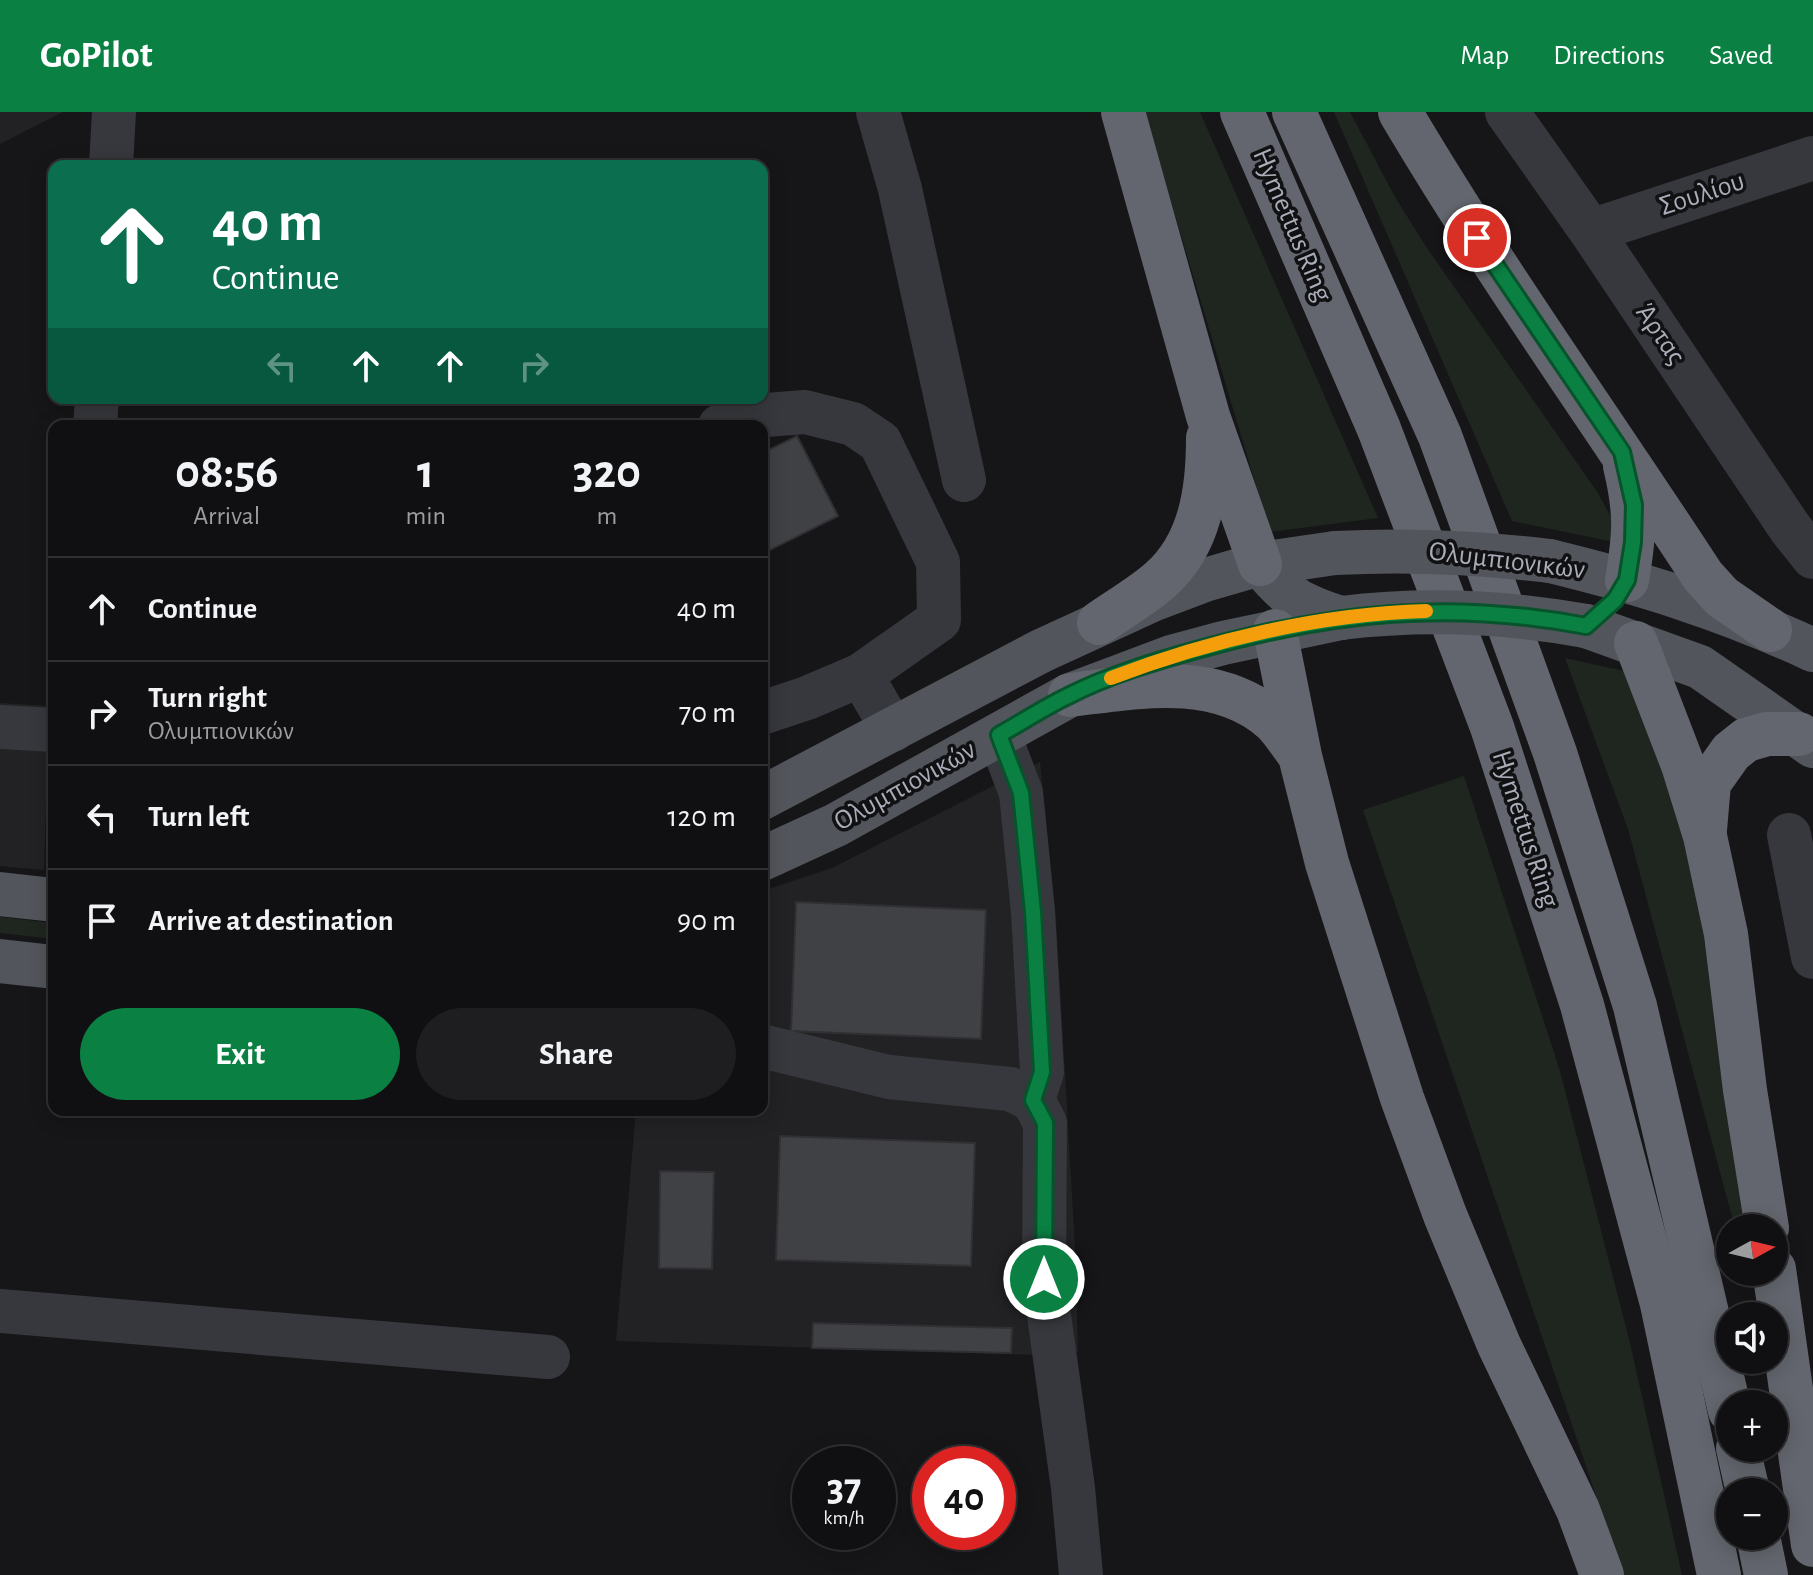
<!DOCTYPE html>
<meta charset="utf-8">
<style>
:root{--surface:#101012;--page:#1e1e20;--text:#f1f3f6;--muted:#9c9d9f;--line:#303032;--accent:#0b8043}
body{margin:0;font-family:"Alegreya Sans",sans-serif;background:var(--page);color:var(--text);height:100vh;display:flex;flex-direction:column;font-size:30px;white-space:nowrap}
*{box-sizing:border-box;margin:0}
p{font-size:26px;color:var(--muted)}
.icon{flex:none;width:44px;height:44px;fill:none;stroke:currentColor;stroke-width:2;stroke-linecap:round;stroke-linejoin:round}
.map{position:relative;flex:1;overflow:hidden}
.sheet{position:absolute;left:48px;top:308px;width:720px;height:696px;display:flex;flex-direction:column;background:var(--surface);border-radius:16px;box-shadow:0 4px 20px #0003,0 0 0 2px var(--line)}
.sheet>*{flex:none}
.top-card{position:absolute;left:48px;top:48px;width:720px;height:244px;border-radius:16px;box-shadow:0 4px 20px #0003,0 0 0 2px var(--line);background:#0b6e4f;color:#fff;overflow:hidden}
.needle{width:52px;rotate:82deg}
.controls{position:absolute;left:1716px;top:1102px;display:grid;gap:16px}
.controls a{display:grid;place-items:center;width:72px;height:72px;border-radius:50%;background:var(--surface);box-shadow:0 4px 20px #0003,0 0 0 2px var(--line);font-size:40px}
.speed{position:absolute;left:792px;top:1334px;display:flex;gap:16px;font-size:40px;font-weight:700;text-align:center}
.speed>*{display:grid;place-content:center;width:104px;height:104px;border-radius:50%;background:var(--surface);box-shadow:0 4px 20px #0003,0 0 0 2px var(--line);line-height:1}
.speed small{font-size:20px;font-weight:400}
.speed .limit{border:12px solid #d22;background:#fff;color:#111}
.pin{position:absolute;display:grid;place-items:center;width:68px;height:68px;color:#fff;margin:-34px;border:4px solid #fff;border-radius:50%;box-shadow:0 2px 8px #0007}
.me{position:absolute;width:88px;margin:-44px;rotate:0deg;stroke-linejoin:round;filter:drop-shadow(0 0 6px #0008)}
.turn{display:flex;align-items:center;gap:28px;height:168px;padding:0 32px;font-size:36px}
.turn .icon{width:104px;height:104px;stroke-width:2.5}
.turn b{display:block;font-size:56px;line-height:68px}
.lanes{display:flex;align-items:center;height:76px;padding:0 32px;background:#0003;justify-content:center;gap:40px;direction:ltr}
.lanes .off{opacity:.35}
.eta{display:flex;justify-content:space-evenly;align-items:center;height:136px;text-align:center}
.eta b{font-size:48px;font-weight:700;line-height:56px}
.primary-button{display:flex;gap:16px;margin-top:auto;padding:16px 32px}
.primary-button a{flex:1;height:92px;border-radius:48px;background:var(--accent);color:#fff;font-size:32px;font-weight:700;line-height:92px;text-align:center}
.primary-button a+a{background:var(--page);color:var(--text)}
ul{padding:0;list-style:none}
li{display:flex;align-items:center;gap:24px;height:104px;padding:0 32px;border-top:2px solid var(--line)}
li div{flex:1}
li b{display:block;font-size:30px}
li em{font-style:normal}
header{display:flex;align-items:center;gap:48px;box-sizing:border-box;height:112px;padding:0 40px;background:var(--accent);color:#fff}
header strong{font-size:38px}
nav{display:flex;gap:44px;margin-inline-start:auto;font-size:28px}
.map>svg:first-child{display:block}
.built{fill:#222225}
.green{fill:#1e261f}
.building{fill:#404145;stroke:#303034;stroke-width:2}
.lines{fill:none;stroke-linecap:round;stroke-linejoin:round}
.minor{stroke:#37383d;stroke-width:44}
.major{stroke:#53555c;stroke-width:44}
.highway{stroke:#63666e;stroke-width:44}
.major-bridge{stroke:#53555c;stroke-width:44}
.route-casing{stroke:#07532c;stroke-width:20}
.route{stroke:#0b8043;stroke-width:14}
.slow{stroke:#f59e0b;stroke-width:14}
.labels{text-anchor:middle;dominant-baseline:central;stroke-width:7;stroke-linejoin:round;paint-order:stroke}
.street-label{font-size:28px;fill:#a8adb8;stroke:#111113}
</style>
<header>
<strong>GoPilot</strong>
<nav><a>Map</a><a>Directions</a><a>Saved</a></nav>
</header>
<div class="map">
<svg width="1813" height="1463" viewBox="0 0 1813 1463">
<rect width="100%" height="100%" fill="#161618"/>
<g class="built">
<polygon points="0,0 63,0 0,32"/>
<polygon points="0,591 49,594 44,758 0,754"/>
<polygon points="1040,650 1056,806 1075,1135 1078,1240 1035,1243 616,1229 636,998 762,998 762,779 832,756"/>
</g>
<g class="green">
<polygon points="1144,0 1200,0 1378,406 1270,420"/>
<polygon points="1334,0 1350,0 1395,85 1427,136 1598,381 1611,405 1614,430 1512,409"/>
<polygon points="1565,546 1624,559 1663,648 1694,765 1758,1116 1735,1116 1628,717"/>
<polygon points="1464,664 1560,959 1630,1231 1682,1463 1623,1463 1363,698"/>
<polygon points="0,805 54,811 54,827 0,821"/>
</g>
<g class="building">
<polygon points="797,324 838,404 762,442 762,341"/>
<polygon points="796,790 986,798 981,927 791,919"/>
<polygon points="780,1024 975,1031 971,1154 776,1148"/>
<polygon points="660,1059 714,1060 712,1157 659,1156"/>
<polygon points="813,1211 1012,1216 1011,1241 812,1236"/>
</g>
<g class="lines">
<g class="minor">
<polyline points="878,0 900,77 964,368"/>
<polyline points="1507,0 1591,119 1790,416 1813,445"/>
<polyline points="111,54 114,0"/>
<polyline points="1591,119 1813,46"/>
<polyline points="95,314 97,286"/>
<polyline points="720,314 766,303 805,300 853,312 880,330 938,450 939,508 861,563 807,586 762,601"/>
<polyline points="861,563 893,618"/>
<polyline points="0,615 54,618"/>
<polyline points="999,623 1021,681 1033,800 1042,960 1033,988"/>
<polyline points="1789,723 1813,845"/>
<polyline points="762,934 889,965 1010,977 1033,988"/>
<polyline points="1033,988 1045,1011 1044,1167 1073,1376 1081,1463"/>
<polyline points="0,1199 548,1245"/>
</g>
<g class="major">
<path d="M1550,449C1644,472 1725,497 1813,538"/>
<path d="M1260,452C1288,486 1299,493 1341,506"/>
<polyline points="1586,514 1700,555 1813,634"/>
<polyline points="762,686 1041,539 1152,488 1205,468 1260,452 1335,441"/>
<polyline points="762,747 836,713 1070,583 1171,545 1223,531 1341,506"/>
<polyline points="0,782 54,788"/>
<polyline points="0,849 54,855"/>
</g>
<g class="highway">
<polyline points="1123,0 1208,304 1260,452"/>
<polyline points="1242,0 1379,317 1492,615 1582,893 1662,1192 1719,1463"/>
<polyline points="1294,0 1440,324 1555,641 1635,894 1730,1299"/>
<path d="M1400,0C1494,159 1602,309 1703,464L1722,485L1770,518"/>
<path d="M1625,354C1636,400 1635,421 1627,468"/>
<path d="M1099,511C1119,497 1142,484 1160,468C1201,432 1208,377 1208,326"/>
<polyline points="1275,519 1300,644 1327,751 1402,986 1445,1103 1499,1233 1578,1398 1602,1463"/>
<polyline points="1636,531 1683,653 1705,724 1726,822 1745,978 1767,1116"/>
<path d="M1070,583C1137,575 1215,559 1272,608C1282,617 1290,631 1299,642"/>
<polyline points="1705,718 1709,671 1731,640 1746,628 1767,622 1799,622"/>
<polyline points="1774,1157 1813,1433"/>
<polyline points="1738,1336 1748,1380"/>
<polyline points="1758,1424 1766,1463"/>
</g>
<g class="major-bridge">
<path d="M1335,441C1410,437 1476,440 1550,449"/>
<path d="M1341,506C1424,496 1503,499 1586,514"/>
</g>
</g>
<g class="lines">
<g class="route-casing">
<path id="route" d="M1044,1167L1045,1011L1033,988L1042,960L1033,800L1021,681L999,623C1022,610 1045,595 1068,584C1109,563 1156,549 1200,537C1333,500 1450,488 1586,514L1615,488L1627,468L1633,430L1634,393L1622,340L1477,126"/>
</g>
<use href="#route" class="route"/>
<path class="slow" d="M1111,566C1210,528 1320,502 1426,499"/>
</g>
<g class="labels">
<g class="street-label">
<text transform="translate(1702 82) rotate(-18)">Σουλίου</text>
<text transform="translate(1292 113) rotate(67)">Hymettus Ring</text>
<text transform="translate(1660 222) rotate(56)">Άρτας</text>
<text transform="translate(1507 449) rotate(7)">Ολυμπιονικών</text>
<text transform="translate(905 674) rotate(-29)">Ολυμπιονικών</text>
<text transform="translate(1525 717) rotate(72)">Hymettus Ring</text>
</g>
</g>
</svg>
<div class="controls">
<a><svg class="needle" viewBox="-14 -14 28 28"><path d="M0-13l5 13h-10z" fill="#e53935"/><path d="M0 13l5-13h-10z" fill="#9c9d9f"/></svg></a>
<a><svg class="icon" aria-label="sound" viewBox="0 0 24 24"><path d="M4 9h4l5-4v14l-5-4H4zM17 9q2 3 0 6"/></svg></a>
<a>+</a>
<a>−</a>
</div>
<div class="speed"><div>37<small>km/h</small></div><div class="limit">40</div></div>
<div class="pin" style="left:1477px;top:126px;background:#d93025"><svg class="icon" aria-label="arrive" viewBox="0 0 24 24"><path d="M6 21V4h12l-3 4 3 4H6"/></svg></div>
<svg class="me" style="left:1044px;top:1167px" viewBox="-20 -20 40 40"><circle r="17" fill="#0b8043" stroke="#fff" stroke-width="3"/><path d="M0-11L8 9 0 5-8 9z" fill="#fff"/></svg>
<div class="top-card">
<div class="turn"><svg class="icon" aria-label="ahead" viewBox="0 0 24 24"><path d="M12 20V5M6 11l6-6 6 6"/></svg><div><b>40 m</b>Continue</div></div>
<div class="lanes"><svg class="icon off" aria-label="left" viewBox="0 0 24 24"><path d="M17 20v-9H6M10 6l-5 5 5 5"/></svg><svg class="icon" aria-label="ahead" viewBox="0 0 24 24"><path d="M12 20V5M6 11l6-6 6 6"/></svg><svg class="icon" aria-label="ahead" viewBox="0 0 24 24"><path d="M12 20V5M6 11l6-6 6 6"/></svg><svg class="icon off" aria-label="right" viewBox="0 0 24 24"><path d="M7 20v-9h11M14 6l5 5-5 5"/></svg></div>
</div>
<section class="sheet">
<div class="eta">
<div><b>08:56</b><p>Arrival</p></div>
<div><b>1</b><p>min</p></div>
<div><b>320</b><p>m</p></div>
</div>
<ul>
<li><svg class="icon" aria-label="ahead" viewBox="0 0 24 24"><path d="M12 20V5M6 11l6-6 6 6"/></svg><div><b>Continue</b></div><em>40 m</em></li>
<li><svg class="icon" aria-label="right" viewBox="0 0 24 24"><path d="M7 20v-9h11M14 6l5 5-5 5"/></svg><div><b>Turn right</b><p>Ολυμπιονικών</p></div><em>70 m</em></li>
<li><svg class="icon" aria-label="left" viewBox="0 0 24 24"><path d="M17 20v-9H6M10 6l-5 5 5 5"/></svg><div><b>Turn left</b></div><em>120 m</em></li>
<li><svg class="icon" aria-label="arrive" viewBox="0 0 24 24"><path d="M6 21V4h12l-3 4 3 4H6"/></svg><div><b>Arrive at destination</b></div><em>90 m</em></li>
</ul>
<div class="primary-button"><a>Exit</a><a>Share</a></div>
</section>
</div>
